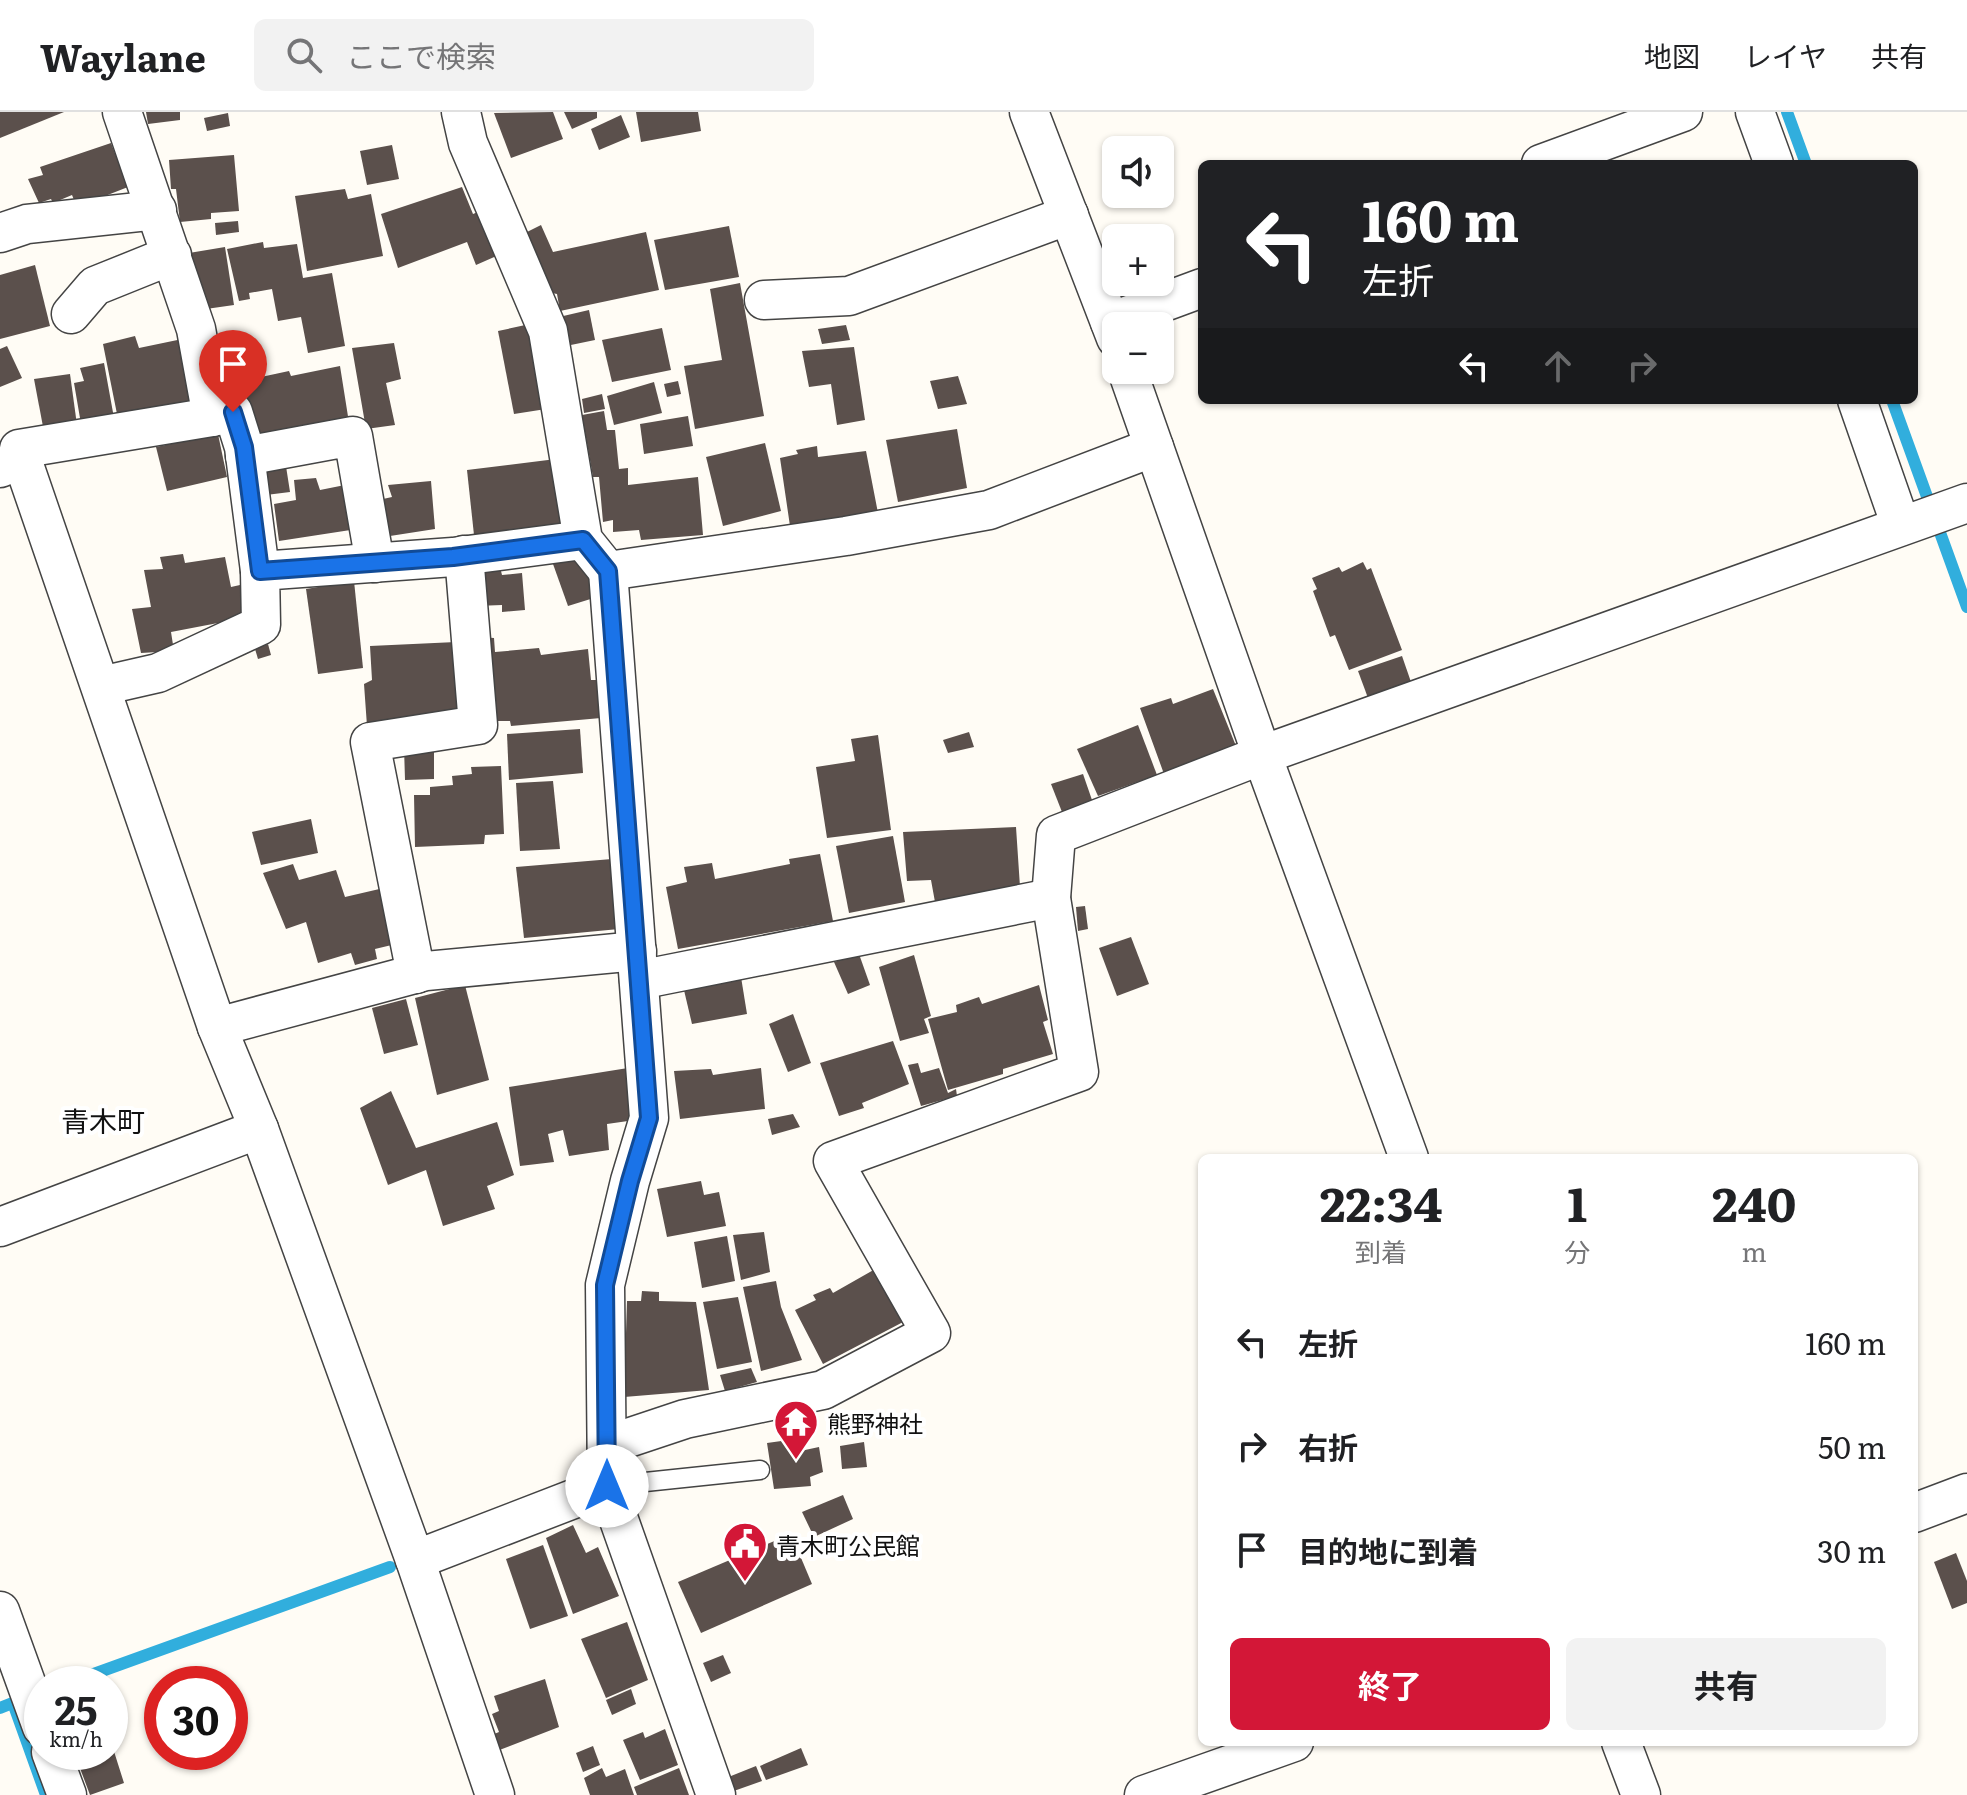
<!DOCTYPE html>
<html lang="ja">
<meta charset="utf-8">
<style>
:root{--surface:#fff;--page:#f2f2f2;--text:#202124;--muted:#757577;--line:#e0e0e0;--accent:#d31737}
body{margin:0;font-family:Literata,"Noto Sans JP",serif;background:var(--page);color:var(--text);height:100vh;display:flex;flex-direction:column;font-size:30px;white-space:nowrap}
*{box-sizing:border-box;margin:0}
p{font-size:26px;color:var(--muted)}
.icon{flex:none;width:44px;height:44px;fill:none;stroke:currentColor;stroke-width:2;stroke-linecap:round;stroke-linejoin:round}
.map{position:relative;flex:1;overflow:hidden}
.panel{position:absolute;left:1198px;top:1042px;width:720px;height:592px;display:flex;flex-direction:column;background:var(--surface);border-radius:12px;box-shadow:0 2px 6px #0004}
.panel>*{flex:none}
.banner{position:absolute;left:1198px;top:48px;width:720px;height:244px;border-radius:12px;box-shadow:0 2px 6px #0004;background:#202124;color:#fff;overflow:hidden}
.fabs{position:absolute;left:1102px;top:24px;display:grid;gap:16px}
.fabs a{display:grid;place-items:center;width:72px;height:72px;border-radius:12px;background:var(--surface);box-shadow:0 2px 6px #0004;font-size:40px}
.speed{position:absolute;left:24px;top:1554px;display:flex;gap:16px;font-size:40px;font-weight:700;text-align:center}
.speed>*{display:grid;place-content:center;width:104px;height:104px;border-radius:50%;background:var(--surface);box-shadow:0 2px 6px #0004;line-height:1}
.speed small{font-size:20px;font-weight:400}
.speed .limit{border:12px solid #d22;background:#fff;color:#111}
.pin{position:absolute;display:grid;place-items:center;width:68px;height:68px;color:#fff;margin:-82px -34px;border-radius:50% 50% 50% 0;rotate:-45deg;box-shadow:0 0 8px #0007}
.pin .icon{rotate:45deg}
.me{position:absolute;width:88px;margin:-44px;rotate:0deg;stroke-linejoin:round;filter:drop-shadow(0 0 6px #0008)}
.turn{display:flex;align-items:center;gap:28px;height:168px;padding:0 32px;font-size:36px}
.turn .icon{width:104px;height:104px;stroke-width:2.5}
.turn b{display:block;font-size:56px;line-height:68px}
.lanes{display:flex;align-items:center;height:76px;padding:0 32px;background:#0003;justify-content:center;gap:40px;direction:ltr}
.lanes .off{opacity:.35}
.eta{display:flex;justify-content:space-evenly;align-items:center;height:136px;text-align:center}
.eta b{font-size:48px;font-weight:700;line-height:56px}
.cta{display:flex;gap:16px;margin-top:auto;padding:16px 32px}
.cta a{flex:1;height:92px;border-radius:12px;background:var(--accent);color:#fff;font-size:32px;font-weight:700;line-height:92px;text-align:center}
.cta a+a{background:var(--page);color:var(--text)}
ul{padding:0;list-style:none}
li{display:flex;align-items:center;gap:24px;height:104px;padding:0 32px}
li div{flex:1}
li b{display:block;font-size:30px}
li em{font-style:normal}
header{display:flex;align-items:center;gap:48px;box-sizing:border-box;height:112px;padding:0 40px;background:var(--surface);border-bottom:2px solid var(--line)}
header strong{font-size:38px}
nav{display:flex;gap:44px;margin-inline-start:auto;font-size:28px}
.search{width:560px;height:72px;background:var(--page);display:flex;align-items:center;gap:20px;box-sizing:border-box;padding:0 28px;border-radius:12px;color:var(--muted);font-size:30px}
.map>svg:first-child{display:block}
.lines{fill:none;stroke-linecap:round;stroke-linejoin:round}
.stream{stroke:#31aedd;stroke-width:12}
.building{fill:#5b504c}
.service-casing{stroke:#444;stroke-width:21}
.minor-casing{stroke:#444;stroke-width:41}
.service{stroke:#fff;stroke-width:18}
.minor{stroke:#fff;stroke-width:38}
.route-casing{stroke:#114b97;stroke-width:20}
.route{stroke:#1a73e8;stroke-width:14}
.labels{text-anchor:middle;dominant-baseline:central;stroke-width:8;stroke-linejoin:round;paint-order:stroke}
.poi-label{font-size:24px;fill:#111;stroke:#fff;text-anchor:start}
.quarter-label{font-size:28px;fill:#111;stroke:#fff}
</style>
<header>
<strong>Waylane</strong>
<div class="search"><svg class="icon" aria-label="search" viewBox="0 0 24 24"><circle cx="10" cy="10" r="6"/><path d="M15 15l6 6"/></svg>ここで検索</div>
<nav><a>地図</a><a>レイヤ</a><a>共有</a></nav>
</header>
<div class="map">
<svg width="1967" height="1683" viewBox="0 0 1967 1683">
<rect width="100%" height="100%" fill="#fffcf5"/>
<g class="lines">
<g class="stream">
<polyline points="1787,0 1806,52"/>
<polyline points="1892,288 1967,495"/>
<polyline points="66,1572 390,1455"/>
<polyline points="13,1591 46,1683"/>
<polyline points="0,1596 20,1588"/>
</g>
</g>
<g class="building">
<polygon points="0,0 64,0 0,26"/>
<polygon points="146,0 180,0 180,8 148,12"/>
<polygon points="553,0 563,27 511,46 494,1"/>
<polygon points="564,0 597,0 597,6 572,17"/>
<polygon points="636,0 698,0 701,19 641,30"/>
<polygon points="228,1 230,14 207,19 204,6"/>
<polygon points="621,3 630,25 599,38 591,17"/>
<polygon points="111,31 128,75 77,95 72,83 53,91 51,87 39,91 28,67 43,63 40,55"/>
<polygon points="392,33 399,67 367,73 360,39"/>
<polygon points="234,43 239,99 211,101 211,107 180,110 176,77 171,77 169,48"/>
<polygon points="462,75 473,102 485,97 501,142 476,153 467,130 398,156 381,102"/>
<polygon points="345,77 348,87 371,82 383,144 307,159 295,84"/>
<polygon points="238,109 239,120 216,123 215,111"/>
<polygon points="541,113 553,140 646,120 659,178 560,199 557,182 552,181 525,121"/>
<polygon points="729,114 739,165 665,178 654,128"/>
<polygon points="263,130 264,136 297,132 303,166 332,161 345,234 308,241 301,205 278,209 272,177 249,181 250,187 239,189 227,137"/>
<polygon points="225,135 234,193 199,198 189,141"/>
<polygon points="35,153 50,214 0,227 0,163"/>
<polygon points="740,171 764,304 695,317 684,254 722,248 710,177"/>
<polygon points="589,198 595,228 566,234 559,205"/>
<polygon points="530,212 546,297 514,302 498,219"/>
<polygon points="846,213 850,228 822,232 818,217"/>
<polygon points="662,216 671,258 612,270 602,228"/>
<polygon points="135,224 139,236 187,226 198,287 117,302 103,232"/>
<polygon points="394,231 401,267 386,271 395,313 366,317 352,236"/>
<polygon points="7,234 22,266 0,275 0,237"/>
<polygon points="854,235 865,308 837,313 831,272 809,275 802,239"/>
<polygon points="104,251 114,306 81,312 74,271 84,269 80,256"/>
<polygon points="340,254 350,317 256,334 243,269 289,259 291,264"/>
<polygon points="70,262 77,313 44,320 34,267"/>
<polygon points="234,262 239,286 218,290 212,267"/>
<polygon points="958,264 967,292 938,297 930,269"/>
<polygon points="678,269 681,282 667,285 664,272"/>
<polygon points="654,270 662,301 614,313 607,284"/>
<polygon points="602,282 605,297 584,301 582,287"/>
<polygon points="604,299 607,318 615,318 619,357 628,356 628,373 698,365 703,423 641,428 639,418 613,420 613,408 603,410 599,365 593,365 582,303"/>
<polygon points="688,304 693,334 644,342 640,312"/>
<polygon points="957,317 967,376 898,390 886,328"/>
<polygon points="218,322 227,365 167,379 156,335"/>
<polygon points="765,331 781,399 723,414 706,345"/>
<polygon points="817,334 818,345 866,339 878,401 790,414 780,346 798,342 796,338"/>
<polygon points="556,347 564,414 474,423 467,358"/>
<polygon points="285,348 290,380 266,383 261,351"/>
<polygon points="316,366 320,378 350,372 357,417 279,429 274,392 296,388 294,368"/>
<polygon points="431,369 435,417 390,424 383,387 392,385 388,373"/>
<polygon points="183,442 185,451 225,445 231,475 240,473 244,506 171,520 174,539 141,541 132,497 151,495 144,458 163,457 160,445"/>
<polygon points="585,442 597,485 568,494 553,452"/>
<polygon points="1363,450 1367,458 1371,456 1402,538 1349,558 1335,523 1330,525 1313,479 1317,477 1312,466 1339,455 1342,460"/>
<polygon points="472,459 501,459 502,463 522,461 525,498 502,500 502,493 476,494"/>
<polygon points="354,469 363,556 318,562 306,477"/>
<polygon points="479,525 494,526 495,540 539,536 541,543 588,537 591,568 600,568 601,606 511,614 510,609 486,609"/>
<polygon points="456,530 460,606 367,614 364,572 372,568 370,534"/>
<polygon points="268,532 271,543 258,547 255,537"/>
<polygon points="1402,544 1411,570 1368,586 1358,559"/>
<polygon points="1213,577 1236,634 1164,662 1140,596 1171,586 1173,592"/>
<polygon points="1138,613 1157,663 1098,684 1077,637"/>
<polygon points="580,617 583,661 509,668 507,622"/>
<polygon points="969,620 974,635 948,641 943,628"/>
<polygon points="878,623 891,718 827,726 816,655 855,649 851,627"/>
<polygon points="434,635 434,667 405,668 404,636"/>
<polygon points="501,654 504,722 485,723 484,732 415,735 414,683 430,683 430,675 453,673 452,664 472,662 471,655"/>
<polygon points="1083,662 1092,688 1062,700 1051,672"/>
<polygon points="553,669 560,737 520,739 516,671"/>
<polygon points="311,707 318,741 261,753 252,720"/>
<polygon points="1016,715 1020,775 935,790 931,768 907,769 903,720"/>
<polygon points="893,724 905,790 849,801 836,734"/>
<polygon points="820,742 833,809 678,837 666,775 687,770 684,755 712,751 715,767 790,752 789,747"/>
<polygon points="612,747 619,817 524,826 516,755"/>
<polygon points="293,752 299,768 336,758 345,785 388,775 400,831 375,837 377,847 355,853 351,841 318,851 306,810 286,817 263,761"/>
<polygon points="1085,794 1088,817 1078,819 1076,795"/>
<polygon points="1131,825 1149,872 1117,884 1099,836"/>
<polygon points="859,842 870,873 848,882 834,850"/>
<polygon points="914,843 931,904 924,907 929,921 900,929 879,855"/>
<polygon points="741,865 747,902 692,912 683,874"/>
<polygon points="465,873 489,968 437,983 415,886"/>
<polygon points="1039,873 1048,908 1043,910 1053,942 1003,957 1003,962 948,978 928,907 957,900 956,893 979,885 982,892"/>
<polygon points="406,887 418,933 384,942 372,896"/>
<polygon points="793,902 811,951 788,960 769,912"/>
<polygon points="893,929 909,972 862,991 864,996 839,1004 820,951"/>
<polygon points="918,951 921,961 939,956 948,981 956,977 957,984 921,994 908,953"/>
<polygon points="628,956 635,1008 607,1012 609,1038 569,1044 563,1018 548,1022 554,1050 520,1054 509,975"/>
<polygon points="761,956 765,997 680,1007 674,959 711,957 713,963"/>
<polygon points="391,979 416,1036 497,1010 514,1063 487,1074 495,1097 443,1114 426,1058 388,1073 360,996"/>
<polygon points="793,1002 800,1015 772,1023 768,1007"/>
<polygon points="701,1069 704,1083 719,1080 726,1114 667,1125 657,1077"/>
<polygon points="764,1120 770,1160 741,1168 733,1123"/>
<polygon points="727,1124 735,1169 702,1176 694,1130"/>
<polygon points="877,1156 905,1209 823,1252 795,1198 816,1188 813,1183 830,1176 833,1181"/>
<polygon points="776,1169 781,1195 802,1248 761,1259 743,1175"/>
<polygon points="642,1179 659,1180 659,1189 696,1190 709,1278 624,1285 627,1189 641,1189"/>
<polygon points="738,1185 752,1250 717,1257 703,1190"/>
<polygon points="751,1256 757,1270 725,1279 720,1263"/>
<polygon points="803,1326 805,1338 819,1335 823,1360 810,1365 811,1374 774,1377 767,1331"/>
<polygon points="864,1330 867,1355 842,1357 840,1334"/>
<polygon points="843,1383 853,1407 814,1425 802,1400"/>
<polygon points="573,1413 586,1441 598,1435 619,1484 573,1502 546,1426"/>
<polygon points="791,1422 812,1472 701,1521 678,1470"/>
<polygon points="543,1433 568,1504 530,1517 506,1447"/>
<polygon points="1956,1441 1967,1469 1967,1491 1952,1497 1934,1450"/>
<polygon points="627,1510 648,1568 606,1586 581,1527"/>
<polygon points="723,1543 731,1561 711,1570 703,1551"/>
<polygon points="545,1567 559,1615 489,1642 482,1627 499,1620 492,1602 499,1599 494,1584"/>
<polygon points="631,1577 636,1592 612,1603 606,1588"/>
<polygon points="665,1617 678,1653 640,1668 623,1628 643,1620 645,1626"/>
<polygon points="111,1630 124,1671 90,1683 74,1640 110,1640"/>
<polygon points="593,1634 600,1653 583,1660 576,1641"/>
<polygon points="801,1636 808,1653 766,1668 760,1654"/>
<polygon points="756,1654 762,1669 731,1680 726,1666"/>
<polygon points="602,1656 606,1665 625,1657 634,1683 590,1683 584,1666"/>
<polygon points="679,1656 689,1683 637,1683 634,1675"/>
</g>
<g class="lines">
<g class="service-casing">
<polyline id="service" points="607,1374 760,1358"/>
</g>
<g class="minor-casing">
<g id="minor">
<polyline points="122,0 196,217 212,305 233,300 244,335 260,459"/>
<polyline points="461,0 468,31 548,219 583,428 608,459 846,424 989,398 1154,335"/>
<polyline points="1029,0 1116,226"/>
<polyline points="1755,0 1774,52"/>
<polyline points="1541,52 1683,0"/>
<polyline points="0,121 27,112 157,98"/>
<polyline points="764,188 849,184 1069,103"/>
<polyline points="71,202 95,174 172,143"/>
<polyline points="1110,210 1202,176"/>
<polyline points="1127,258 1262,643 1409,1046"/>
<polyline points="1857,288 1901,414"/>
<polyline points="245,344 353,324 375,451"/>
<polyline points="22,347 19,337 212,305"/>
<polyline points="0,356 22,347 217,915 259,1017 415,1448 607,1374"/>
<polyline points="608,459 649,1006 630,1069 605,1173 607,1374 716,1683"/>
<polyline points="101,574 158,561 261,513 260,459 453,445 583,428"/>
<polyline points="416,862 370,630 478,613 464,443"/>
<polyline points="639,868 1051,786"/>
<polyline points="217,915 426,859 637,839"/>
<polyline points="0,1115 259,1017"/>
<polyline points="607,1333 685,1307 823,1278 931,1221 833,1049 1079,960 1051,786 1056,723 1262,643 1967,391"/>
<polyline points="1914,1401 1967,1381"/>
<polyline points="415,1448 495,1683"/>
<polyline points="0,1499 42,1615"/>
<polyline points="1621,1630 1641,1683"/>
<polyline points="51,1640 67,1683"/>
<polyline points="1144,1683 1294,1630"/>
</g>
</g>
<use href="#service" class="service"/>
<use href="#minor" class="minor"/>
</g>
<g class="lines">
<g class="route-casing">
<polyline id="route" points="233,300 244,335 260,459 453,445 583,428 608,459 649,1006 630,1069 605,1173 607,1374"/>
</g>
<use href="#route" class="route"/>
</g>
<defs>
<g id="temple-pin" transform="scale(2.3)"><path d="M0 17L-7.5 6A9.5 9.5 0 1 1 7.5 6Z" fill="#d31737" stroke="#fff"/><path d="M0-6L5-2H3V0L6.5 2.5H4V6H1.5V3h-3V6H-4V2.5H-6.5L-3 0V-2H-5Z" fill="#fff"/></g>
<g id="civic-pin" transform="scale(2.3)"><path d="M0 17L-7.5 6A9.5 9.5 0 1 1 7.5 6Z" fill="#d31737" stroke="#fff"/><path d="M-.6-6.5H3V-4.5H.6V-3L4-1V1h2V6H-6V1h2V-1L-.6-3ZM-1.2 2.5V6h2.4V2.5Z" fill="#fff"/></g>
</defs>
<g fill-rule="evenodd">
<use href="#temple-pin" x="796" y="1310"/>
<use href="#civic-pin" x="745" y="1432"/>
</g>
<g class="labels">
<g class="poi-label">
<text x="827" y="1310">熊野神社</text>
<text x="776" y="1432">青木町公民館</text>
</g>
<g class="quarter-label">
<text x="103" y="1008">青木町</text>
</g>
</g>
</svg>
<div class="fabs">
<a><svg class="icon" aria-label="sound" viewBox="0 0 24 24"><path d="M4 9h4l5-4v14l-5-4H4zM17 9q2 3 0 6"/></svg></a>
<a>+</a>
<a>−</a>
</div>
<div class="speed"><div>25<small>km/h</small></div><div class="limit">30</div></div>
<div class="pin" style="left:233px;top:300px;background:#d93025"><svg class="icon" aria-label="arrive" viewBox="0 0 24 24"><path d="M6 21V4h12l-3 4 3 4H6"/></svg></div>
<svg class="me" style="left:607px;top:1374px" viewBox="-20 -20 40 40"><circle r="19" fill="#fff"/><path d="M0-13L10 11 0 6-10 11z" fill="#1a73e8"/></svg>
<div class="banner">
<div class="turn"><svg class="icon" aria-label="left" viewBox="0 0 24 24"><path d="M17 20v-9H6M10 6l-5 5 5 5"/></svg><div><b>160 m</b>左折</div></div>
<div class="lanes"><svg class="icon" aria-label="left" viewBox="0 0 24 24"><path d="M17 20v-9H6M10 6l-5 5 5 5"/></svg><svg class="icon off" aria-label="ahead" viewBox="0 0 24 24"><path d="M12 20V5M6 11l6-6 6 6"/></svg><svg class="icon off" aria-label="right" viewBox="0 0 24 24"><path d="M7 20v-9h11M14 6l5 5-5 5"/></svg></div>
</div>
<section class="panel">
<div class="eta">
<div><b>22:34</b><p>到着</p></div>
<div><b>1</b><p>分</p></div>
<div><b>240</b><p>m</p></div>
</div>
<ul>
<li><svg class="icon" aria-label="left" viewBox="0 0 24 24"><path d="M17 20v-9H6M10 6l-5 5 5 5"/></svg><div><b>左折</b></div><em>160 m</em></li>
<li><svg class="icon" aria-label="right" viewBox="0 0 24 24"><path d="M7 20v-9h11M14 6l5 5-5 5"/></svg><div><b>右折</b></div><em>50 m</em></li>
<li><svg class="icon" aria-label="arrive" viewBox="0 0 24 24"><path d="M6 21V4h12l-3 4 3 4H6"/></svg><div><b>目的地に到着</b></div><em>30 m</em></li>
</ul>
<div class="cta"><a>終了</a><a>共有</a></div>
</section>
</div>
